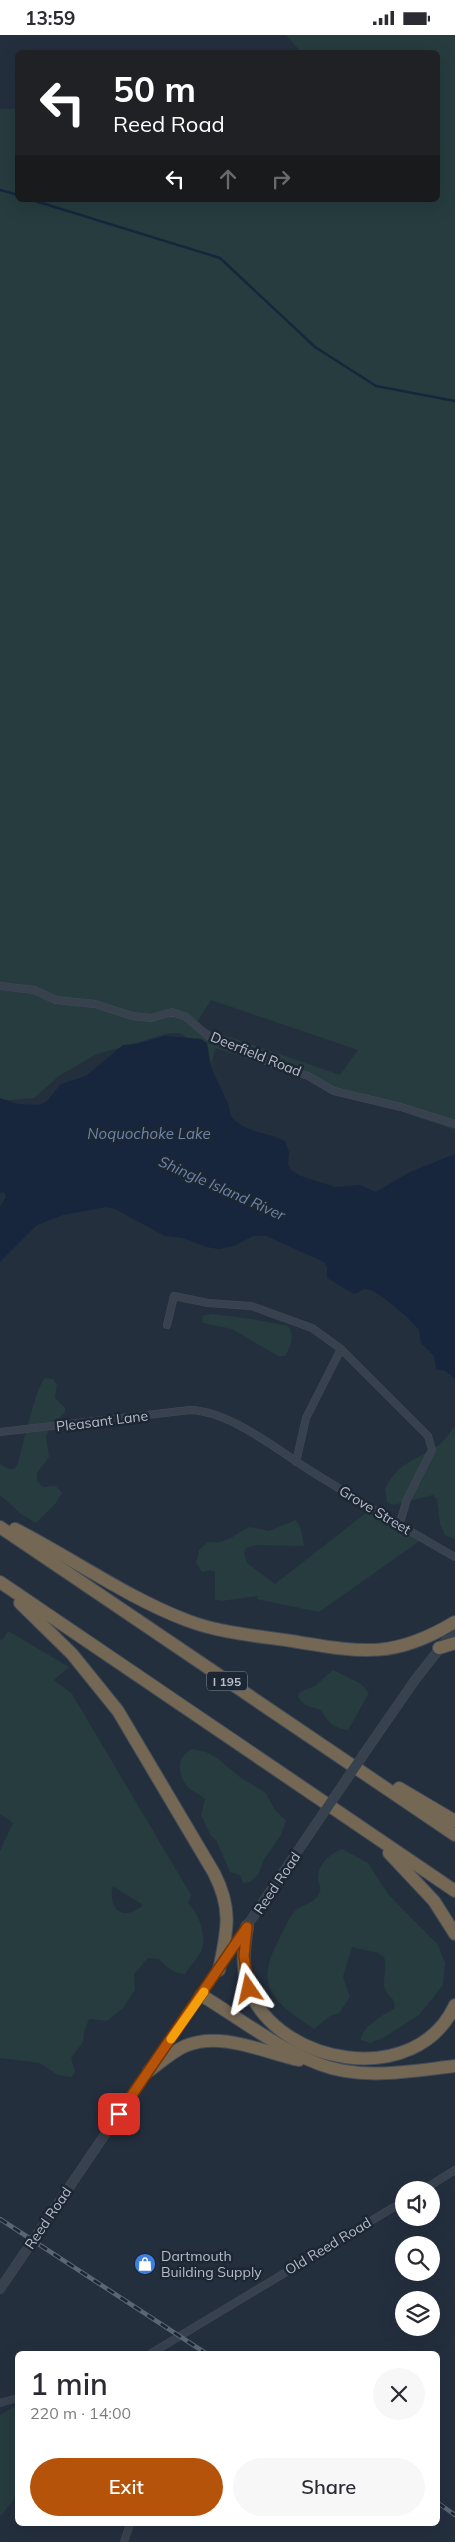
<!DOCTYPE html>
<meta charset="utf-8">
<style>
:root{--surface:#fff;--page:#f7f7f7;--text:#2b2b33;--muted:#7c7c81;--accent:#b45309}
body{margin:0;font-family:Mulish,sans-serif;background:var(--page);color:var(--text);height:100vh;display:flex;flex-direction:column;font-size:19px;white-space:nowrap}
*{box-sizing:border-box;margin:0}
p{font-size:16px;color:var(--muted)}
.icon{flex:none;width:28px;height:28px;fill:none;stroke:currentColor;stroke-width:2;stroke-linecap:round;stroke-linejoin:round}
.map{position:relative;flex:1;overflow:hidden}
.details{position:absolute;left:15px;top:2316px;width:425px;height:175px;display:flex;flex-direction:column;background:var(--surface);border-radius:8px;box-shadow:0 5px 20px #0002}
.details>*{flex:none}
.top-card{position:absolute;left:15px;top:15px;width:425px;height:152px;border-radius:8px;box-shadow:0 5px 20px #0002;background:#202124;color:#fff;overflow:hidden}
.controls{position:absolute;left:395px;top:2146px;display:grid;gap:10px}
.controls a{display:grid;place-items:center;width:45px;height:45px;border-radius:50%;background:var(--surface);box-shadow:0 5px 20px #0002;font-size:25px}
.pin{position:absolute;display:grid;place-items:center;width:42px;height:42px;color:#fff;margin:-21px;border-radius:10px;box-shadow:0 2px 8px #0006}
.me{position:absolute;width:55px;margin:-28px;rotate:349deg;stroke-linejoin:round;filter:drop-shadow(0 0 4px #0008)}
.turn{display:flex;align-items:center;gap:18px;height:105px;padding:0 15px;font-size:22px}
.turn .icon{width:65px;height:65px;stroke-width:2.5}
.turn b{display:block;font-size:35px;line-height:42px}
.lanes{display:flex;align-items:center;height:48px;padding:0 15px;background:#0003;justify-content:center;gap:25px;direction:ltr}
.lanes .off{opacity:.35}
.round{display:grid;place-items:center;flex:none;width:52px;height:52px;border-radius:26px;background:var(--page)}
.head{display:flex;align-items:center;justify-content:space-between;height:85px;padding:0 15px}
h1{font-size:30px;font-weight:600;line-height:38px}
.primary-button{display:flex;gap:10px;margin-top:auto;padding:10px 15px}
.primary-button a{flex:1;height:58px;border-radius:30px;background:var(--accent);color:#fff;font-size:20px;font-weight:600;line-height:58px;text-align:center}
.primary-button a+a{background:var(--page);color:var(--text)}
.status{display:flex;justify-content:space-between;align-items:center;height:35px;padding:0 25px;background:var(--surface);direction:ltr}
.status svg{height:14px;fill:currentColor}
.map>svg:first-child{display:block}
.green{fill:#263c3f;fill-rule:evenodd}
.water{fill:#17263c}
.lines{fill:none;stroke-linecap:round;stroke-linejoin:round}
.stream{stroke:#17263c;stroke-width:2.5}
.minor-casing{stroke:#414a57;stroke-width:8}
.tertiary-casing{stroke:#414a57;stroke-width:10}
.motorway-casing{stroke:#434c59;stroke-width:14}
.minor{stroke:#38414e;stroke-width:7}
.tertiary{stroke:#38414e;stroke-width:9}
.motorway{stroke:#746855;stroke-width:12}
.rail-casing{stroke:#5a6575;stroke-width:4.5}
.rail{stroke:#1d2633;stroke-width:2.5;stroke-dasharray:8;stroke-linecap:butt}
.tertiary-bridge-casing{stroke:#414a57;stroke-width:10;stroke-linecap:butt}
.tertiary-bridge{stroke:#38414e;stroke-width:9}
.route-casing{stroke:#753606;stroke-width:12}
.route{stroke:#b45309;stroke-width:9}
.slow{stroke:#f59e0b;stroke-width:9}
.labels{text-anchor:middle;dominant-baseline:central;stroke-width:5;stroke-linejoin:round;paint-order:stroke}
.shield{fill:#1d2633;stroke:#878f9c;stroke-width:1}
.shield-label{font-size:12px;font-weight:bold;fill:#b4bcc9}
.street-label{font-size:14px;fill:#b4bcc9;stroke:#1d2633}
.poi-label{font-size:14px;fill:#b4bcc9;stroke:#1d2633;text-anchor:start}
.water-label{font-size:15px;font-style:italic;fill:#6d86a8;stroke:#1d2633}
</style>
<div class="status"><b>13:59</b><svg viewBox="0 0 49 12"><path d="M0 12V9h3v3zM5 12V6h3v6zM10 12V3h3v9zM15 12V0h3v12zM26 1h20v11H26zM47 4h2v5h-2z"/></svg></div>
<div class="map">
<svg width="455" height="2507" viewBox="0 0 455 2507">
<rect width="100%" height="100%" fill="#242f3e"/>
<g class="green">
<path d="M286,0H455V1095L216,1013L210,1031L190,1004L179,998H169L95,1020L59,1041L34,1063L0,1066V74H17L18,165H438V18L301,17ZM211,965L358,1015L340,1040L195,990Z"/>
<path d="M212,1279L252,1284L288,1291C295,1301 291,1311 285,1321H278L232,1294L203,1288L202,1281Z"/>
<path d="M45,1343L53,1344L57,1350L55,1363L65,1373V1377L49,1394L46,1402L49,1422L37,1438V1446L43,1452L56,1451L62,1458L55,1469L36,1488L21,1479L0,1460V1429L8,1434H14L18,1429C22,1414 36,1351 45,1343Z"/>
<path d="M455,1391V1504L445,1500L440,1489L437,1464L433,1460L393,1470L387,1467L385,1454C399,1425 417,1426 440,1409C446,1404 451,1396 455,1391Z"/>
<path d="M371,1474L424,1503L319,1577L256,1564L258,1561L221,1566L215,1564V1537L210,1535L202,1537L196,1528L199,1515L208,1507C230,1509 233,1499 250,1492L269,1496L296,1485L301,1494L304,1511L257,1510L246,1513L244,1517L247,1528L275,1549Z"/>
<path d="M8,1596L69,1632L54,1645L72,1659L191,1860L188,1869C199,1877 208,1904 201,1917C196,1924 190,1932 185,1939C173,1939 167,1932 159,1924L148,1923L134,1939L135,1955L123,1973L107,1986L89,1984L84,1997L83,2007L71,2023L75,2037L71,2042L58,2040L40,2028L0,2023V1816L13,1788L0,1779V1604L2,1605ZM113,1851L143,1870C124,1887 107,1875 113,1851Z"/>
<path d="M333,1635L361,1649L369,1658L348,1695C335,1694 327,1687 321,1675L305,1670L298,1662L300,1657L315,1651Z"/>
<path d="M192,1714L206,1717L217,1723L241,1743L266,1758L275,1775L286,1786L281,1800L264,1824L258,1840L250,1847L243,1848L240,1840L230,1837L216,1805L211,1801L201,1780L205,1764C200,1759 192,1757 188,1752C177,1740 176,1721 192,1714Z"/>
<path d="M342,1814L368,1828L388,1859L438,1910L445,1928L443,1950L419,1980L383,2003L370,2008L361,2005C360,1993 384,1979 394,1974C398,1962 384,1961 384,1950C384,1939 387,1932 384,1922L378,1918L352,1912L343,1942L350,1962L339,1978L330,1981L314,1994C276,1968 253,1954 278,1906C283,1897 288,1884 295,1876C302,1869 313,1870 319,1859C322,1854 319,1850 318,1845C317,1830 329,1819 342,1814Z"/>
<polygon points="17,2370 17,2460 0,2482 0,2380"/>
</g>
<path class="water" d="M165,1001L201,1004L207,1008L211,1032L228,1069L231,1081C245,1099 268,1096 285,1106L289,1117L288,1130L291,1135L301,1141L335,1152L360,1150L376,1157L410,1137L455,1119V1344L446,1336L436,1334L434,1321L421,1308L419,1295C414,1287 375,1252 365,1254C361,1255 359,1258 354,1259L327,1243V1233L324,1227L266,1201H253L234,1211L219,1214L206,1212L183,1203L165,1201L115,1174L106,1172L63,1180L37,1190L0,1227V1172L6,1162L4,1157L0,1158V1063L18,1069L38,1070L46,1067L61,1049L86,1041L123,1010L137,1009Z"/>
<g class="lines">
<g class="stream">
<polyline points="0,155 18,160"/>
<polyline points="32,165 220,223 315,312 376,351 455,366"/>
</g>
<g class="minor-casing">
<g id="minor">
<polyline points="0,951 34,955 56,965 95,969 132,981 151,983 172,977 186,982 208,1001 254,1022 308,1041 334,1056 401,1072 455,1089"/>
<polyline points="167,1290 174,1261 208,1268 251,1271 312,1293 341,1314 428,1401 432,1415 407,1464 399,1491"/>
<path d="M0,1397L190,1375C231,1376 280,1417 314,1438C361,1467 407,1495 455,1522"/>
<polyline points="296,1427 306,1383 341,1314"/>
<polyline points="423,2155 455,2135"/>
<polyline points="150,2319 404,2166"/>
<polyline points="0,2368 18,2363"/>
<polyline points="124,2507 130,2489"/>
</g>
</g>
<g class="tertiary-casing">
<g id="tertiary">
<polyline points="370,1710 415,1645 455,1594"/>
<polyline points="0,2254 314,1792"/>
</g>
</g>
<g class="motorway-casing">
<g id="motorway">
<polyline points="0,1492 455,1800"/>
<path d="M15,1494C72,1523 126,1562 186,1585C222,1599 261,1601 298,1607C365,1618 395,1623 455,1587"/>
<polyline points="0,1547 455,1856"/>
<path d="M20,1568L72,1619L118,1676L214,1838C233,1875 227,1896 219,1935"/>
<polyline points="439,1613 455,1608"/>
<polyline points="399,1753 455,1786"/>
<polyline points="389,1818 434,1866 455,1899"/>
<path d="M247,1892C244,1912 241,1933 248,1952C278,2032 417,2054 455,1970"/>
<path d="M201,1960C239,1983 277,2013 319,2029C362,2046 411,2036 455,2031"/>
<path d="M149,2036C161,2027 172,2017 185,2011C221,1996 263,2017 299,2025"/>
</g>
</g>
<use href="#minor" class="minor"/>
<use href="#tertiary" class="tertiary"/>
<use href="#motorway" class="motorway"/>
<g class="rail-casing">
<g id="rail">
<polyline points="0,2184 207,2319"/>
<polyline points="438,2468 455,2480"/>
</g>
</g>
<use href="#rail" class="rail"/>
<g class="tertiary-bridge-casing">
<polyline id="tertiary-bridge" points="314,1792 370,1710"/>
</g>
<use href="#tertiary-bridge" class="tertiary-bridge"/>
</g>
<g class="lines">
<g class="route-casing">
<polyline id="route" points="119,2079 247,1892 244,1921 249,1954"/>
</g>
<use href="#route" class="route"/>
<polyline class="slow" points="171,2004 204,1957"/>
</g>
<defs>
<g id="shop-disc" transform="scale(1.125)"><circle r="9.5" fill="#3f7fe0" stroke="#1d2633"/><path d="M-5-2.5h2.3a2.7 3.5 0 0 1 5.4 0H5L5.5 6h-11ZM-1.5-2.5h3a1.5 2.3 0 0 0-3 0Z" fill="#fff"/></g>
</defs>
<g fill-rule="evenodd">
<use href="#shop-disc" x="145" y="2229"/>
</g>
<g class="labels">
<rect class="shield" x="207" y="1636.5" width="40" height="19" rx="4"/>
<g class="shield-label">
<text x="227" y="1646">I 195</text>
</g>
<g class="street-label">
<text transform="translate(256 1019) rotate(22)">Deerfield Road</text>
<text transform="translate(102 1386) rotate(-7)">Pleasant Lane</text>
<text transform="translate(375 1475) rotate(31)">Grove Street</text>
<text transform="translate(277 1848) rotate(-56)">Reed Road</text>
<text transform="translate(48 2183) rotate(-56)">Reed Road</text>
<text transform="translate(328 2211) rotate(-31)">Old Reed Road</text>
</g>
<g class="poi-label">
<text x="161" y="2221">Dartmouth<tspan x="161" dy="16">Building Supply</tspan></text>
</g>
<g class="water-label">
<text x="149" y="1098">Noquochoke Lake</text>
<text transform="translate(222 1153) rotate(24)">Shingle Island River</text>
</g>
</g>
</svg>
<div class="controls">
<a><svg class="icon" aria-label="sound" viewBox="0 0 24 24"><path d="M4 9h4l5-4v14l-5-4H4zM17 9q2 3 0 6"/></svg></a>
<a><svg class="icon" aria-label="search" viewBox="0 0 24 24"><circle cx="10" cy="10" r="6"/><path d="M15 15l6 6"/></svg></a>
<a><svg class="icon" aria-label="layers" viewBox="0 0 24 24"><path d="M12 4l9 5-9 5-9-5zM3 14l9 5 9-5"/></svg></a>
</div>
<div class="pin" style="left:119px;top:2079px;background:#d93025"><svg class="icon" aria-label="arrive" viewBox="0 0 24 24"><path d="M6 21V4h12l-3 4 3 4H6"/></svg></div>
<svg class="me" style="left:249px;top:1954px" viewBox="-20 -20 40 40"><path d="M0-17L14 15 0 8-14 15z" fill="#b45309" stroke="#fff" stroke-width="4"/></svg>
<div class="top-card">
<div class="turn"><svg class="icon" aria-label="left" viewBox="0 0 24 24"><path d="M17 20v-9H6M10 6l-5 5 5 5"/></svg><div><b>50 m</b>Reed Road</div></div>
<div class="lanes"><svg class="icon" aria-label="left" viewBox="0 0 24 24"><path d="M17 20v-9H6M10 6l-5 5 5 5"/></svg><svg class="icon off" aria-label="ahead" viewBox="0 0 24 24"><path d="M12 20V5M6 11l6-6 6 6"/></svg><svg class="icon off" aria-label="right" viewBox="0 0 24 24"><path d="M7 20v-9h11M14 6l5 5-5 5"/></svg></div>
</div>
<section class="details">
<div class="head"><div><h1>1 min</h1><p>220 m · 14:00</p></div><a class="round"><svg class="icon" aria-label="close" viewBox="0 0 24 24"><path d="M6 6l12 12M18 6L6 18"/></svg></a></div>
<div class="primary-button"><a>Exit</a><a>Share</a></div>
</section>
</div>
